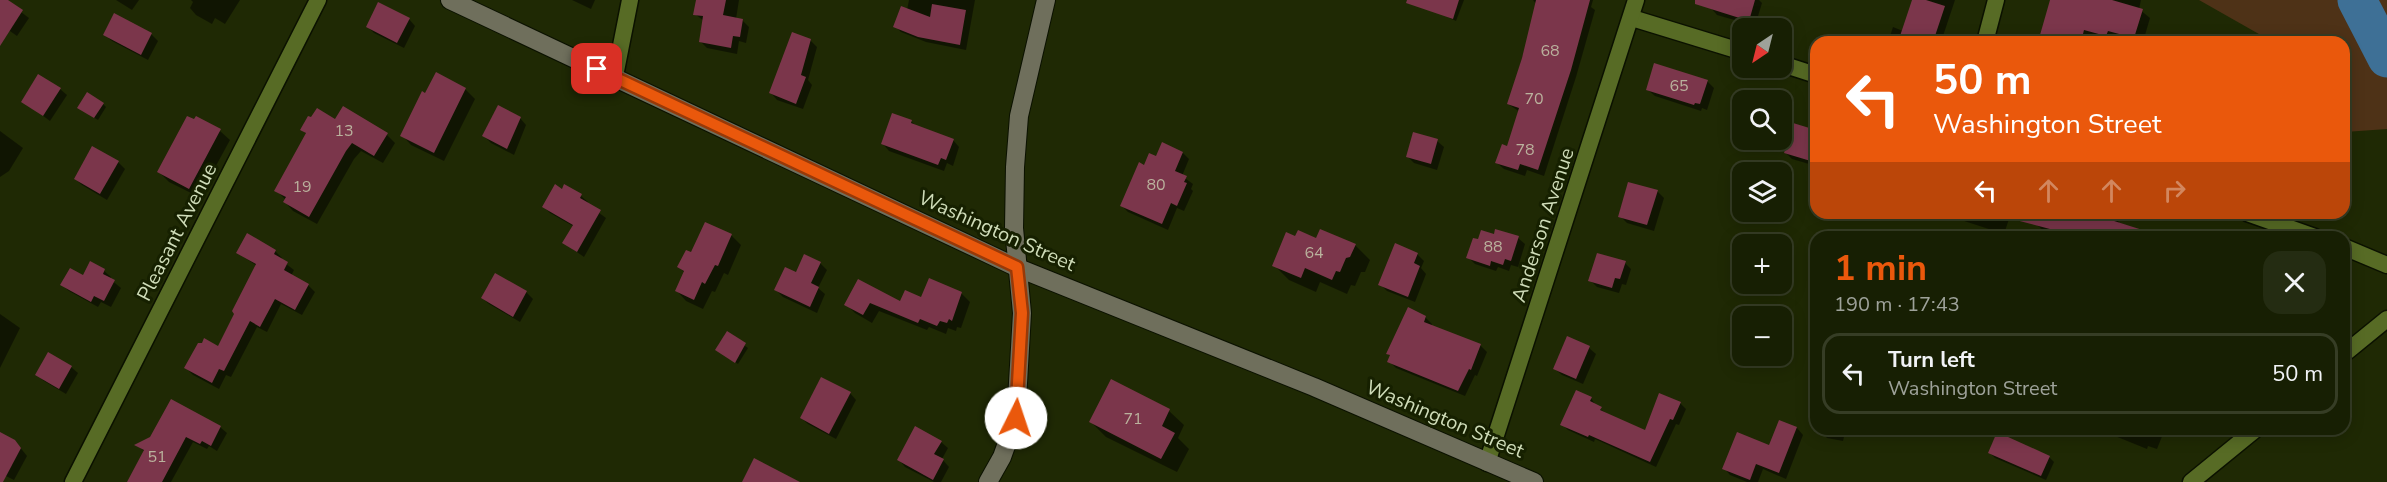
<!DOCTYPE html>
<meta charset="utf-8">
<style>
:root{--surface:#171f03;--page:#242c12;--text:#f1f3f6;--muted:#9ea29a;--line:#363d25;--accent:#ea580c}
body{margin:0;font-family:"Nunito Sans",sans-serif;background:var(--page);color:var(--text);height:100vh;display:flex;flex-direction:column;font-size:22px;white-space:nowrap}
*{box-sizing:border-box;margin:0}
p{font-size:20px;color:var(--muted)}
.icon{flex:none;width:33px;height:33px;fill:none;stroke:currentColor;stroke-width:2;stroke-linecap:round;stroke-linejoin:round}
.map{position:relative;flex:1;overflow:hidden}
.sheet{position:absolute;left:1810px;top:231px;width:540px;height:204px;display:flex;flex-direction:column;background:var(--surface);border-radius:18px;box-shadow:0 3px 15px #0003,0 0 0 2px var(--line)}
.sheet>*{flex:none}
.banner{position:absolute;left:1810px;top:36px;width:540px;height:183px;border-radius:18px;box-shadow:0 3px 15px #0003,0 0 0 2px var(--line);background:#ea580c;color:#fff;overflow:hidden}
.needle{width:39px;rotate:215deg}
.buttons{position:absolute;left:1732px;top:18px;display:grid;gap:12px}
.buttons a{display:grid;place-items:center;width:60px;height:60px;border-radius:12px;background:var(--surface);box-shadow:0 3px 15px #0003,0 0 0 2px var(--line);font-size:30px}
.pin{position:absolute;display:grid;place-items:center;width:51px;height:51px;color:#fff;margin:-26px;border-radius:12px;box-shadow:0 3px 9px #0006}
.me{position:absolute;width:66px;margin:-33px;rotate:4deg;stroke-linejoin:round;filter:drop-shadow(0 0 4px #0008)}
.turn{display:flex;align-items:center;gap:21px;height:126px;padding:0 24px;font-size:27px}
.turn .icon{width:78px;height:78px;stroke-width:2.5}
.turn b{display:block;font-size:42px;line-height:51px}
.lanes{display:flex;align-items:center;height:57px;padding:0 24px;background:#0003;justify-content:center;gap:30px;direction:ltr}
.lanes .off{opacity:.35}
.round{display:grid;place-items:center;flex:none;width:63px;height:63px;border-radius:18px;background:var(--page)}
.summary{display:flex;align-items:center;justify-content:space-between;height:102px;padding:0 24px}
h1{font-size:36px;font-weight:700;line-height:45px;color:var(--accent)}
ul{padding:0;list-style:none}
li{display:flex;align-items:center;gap:18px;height:81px;margin:0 12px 9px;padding:0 12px;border:3px solid var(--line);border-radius:18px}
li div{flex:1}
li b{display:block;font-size:22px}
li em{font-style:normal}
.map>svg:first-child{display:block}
.green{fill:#4e3217}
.shadow{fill:#0007}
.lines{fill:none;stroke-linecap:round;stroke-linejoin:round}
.river{stroke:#3e7096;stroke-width:39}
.building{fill:#7b364b}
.minor-casing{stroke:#0b1100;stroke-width:19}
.secondary-casing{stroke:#0b1100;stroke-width:20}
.minor{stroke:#576b25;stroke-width:16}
.secondary{stroke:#6f6f5c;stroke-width:18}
.route-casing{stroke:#983908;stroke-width:15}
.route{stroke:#ea580c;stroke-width:10}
.labels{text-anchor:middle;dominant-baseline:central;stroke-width:6;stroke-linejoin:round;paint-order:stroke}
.number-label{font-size:16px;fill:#bab29d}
.street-label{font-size:20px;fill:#cfdcb8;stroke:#162000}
</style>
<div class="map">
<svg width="2387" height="482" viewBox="0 0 2387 482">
<rect width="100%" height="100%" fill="#1f2904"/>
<polygon class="green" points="2199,0 2387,0 2387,129 2345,132 2344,42 2273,42"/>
<g class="shadow">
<polygon points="0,0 5,0 29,18 17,36 0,24"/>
<polygon points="116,0 139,0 132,10"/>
<polygon points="191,0 240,0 225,24 215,18 212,24 196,15 190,8 193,2"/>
<polygon points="572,0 595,0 591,9"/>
<polygon points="698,0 739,0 736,19 742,20 749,27 746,43 739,41 737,54 707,48 700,41 704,21 695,14"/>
<polygon points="909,0 975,0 966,50 926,42 901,32 895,26 907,10"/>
<polygon points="1441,0 1464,0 1456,21 1437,12"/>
<polygon points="1533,0 1593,0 1591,7 1595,10 1576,77 1544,176 1527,170 1525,176 1504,169 1497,163 1508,147 1520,112 1508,104 1535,16 1537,5"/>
<polygon points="1713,0 1759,0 1762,3 1755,26 1717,15 1711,8"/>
<polygon points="1913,0 1955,0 1941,42 1888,42 1893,27 1903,31"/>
<polygon points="2052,0 2141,0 2139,9 2150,18 2143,42 2130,42 2116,38 2115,42 2108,42 2093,37 2091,42 2040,42"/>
<polygon points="409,19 415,26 404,48 374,33 367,26"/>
<polygon points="151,34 158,41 148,60 112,41 105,35"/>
<polygon points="810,40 817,47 808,80 812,85 803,109 777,100 771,93"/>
<polygon points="1707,81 1714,88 1707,110 1702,108 1701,111 1655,96 1648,90"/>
<polygon points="60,89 67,95 50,121 23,101"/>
<polygon points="465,89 475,99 444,161 411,145 402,135"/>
<polygon points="103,104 106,107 98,120 82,110"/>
<polygon points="1743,108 1743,132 1738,127"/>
<polygon points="520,118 526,125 514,155 491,143 484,136"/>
<polygon points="336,121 387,135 395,143 383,163 361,151 354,159 317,224 293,211 285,202 286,200 276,190 307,135 302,129"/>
<polygon points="911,121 917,127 953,140 959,147 953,166 947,163 944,171 889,151 883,144"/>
<polygon points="1782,122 1816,131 1816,166 1792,159 1786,153 1788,144 1768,140 1782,140"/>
<polygon points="0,131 23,148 9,171 0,177"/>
<polygon points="220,131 230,140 199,197 169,182 159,172"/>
<polygon points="1437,141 1444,147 1437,170 1414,163 1408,157"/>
<polygon points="93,148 118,162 125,169 107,200 82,185 75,179"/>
<polygon points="1183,153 1189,159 1182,176 1193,184 1191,189 1193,191 1184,211 1177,208 1168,230 1128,212 1122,206 1145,167"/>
<polygon points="562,191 581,196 588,202 587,204 606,218 584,257 564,243 573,226 550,213 544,207"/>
<polygon points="1657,191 1664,198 1654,231 1627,223 1620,216"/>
<polygon points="1949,213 2011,213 2004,234 1955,218"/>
<polygon points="2036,213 2106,213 2112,215 2119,222 2118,224 2160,237 2065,237 2044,231 2037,225"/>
<polygon points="705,224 732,236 741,245 728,275 724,273 715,292 712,291 703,309 686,301 677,291 685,273 679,267 692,254"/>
<polygon points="1495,235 1518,238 1525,244 1518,267 1511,265 1509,271 1498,267 1496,271 1475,264 1468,257 1479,241"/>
<polygon points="1296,238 1355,245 1370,260 1365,272 1361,272 1355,286 1351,285 1347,294 1320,282 1316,292 1289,280 1274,265"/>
<polygon points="275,251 282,258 281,260 294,270 291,276 308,285 315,292 302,315 281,304 267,332 257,327 231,377 226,375 219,389 193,375 186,368 219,348 257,266 238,253"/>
<polygon points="1417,254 1424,261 1421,268 1426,274 1415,302 1387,291 1380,284"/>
<polygon points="91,263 104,271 111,277 110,279 121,288 111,307 101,302 98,307 69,291 62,285 84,277"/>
<polygon points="820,263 827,270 818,288 825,294 817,313 783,297 776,290 797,274"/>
<polygon points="1625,263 1631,269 1626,285 1622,284 1619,293 1597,287 1590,280"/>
<polygon points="859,281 901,303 961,293 970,302 961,328 957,327 956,331 948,328 946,334 929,327 927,330 879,311 872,323 855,313 846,304"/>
<polygon points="526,292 533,299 520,322 489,304 482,298"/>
<polygon points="0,314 20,328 0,368"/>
<polygon points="1425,317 1432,324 1431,326 1480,345 1487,352 1477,376 1475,375 1465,396 1396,368 1389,361 1391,356 1388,353"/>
<polygon points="727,333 748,348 738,364 717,350"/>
<polygon points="1568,338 1589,348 1596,354 1583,384 1562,375 1555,369"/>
<polygon points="71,367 78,373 66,394 44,381 37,375"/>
<polygon points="850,393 856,400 836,439 808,424 801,418"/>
<polygon points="1591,398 1596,406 1607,414 1645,432 1680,403 1686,409 1679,425 1676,424 1656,467 1595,439 1594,442 1568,430 1562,424"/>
<polygon points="1169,411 1184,425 1178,438 1189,449 1177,472 1106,437 1091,422"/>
<polygon points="1779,422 1797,428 1803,435 1786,479 1763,469 1758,482 1747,482 1730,475 1724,468 1769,447"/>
<polygon points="220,427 227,433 217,451 209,446 207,449 193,442 171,482 128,482 145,452 137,445"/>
<polygon points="1821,429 1846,429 1843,441 1827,438 1821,431"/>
<polygon points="2105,429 2165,429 2157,449 2148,446 2147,449 2110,434"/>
<polygon points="0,434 15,441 27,456 14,480 0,473"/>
<polygon points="941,442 948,448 942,459 949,467 941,482 934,482 905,467 899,460"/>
<polygon points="1990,453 2049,457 2054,462 2046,480 1995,458"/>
</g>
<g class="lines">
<polyline class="river" points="2357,0 2387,58"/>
</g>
<g class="building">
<polygon points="0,0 8,0 23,10 0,46"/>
<polygon points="696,0 726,0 723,15 743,19 740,37 733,36 731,48 699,42 703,16 693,15"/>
<polygon points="1407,0 1459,0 1453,19 1406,3"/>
<polygon points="1536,0 1590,0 1571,70 1538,170 1520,164 1518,170 1495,163 1502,144 1507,146 1519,108 1507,104 1522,58"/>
<polygon points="1695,0 1755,0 1749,21 1695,4"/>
<polygon points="1912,0 1926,0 1945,6 1933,42 1898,42"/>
<polygon points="2050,0 2112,0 2143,9 2134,38 2108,31 2106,36 2084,30 2081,42 2038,42"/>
<polygon points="378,2 410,18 397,43 366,27"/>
<polygon points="932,4 966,10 960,45 918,37 893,27 901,6 930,17"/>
<polygon points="114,13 152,33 141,55 103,35"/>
<polygon points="792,32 811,39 801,75 806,77 796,104 769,93"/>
<polygon points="1654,63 1708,80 1700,104 1695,103 1694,105 1646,90"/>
<polygon points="436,72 466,88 434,153 400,136 422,91 425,93"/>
<polygon points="38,74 61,88 43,116 21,102"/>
<polygon points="87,92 104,103 94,118 77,108"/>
<polygon points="498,105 521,117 507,149 482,136"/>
<polygon points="343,106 388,133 374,156 352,143 346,151 309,217 283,202 286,197 274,191 306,133 300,130 308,116 311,117 317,108 335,119"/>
<polygon points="892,113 912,120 911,123 954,139 946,160 941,158 938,165 881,144"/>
<polygon points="187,116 194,119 196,116 221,129 189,189 157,172"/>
<polygon points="1793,123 1816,130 1816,152 1814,162 1784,153"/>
<polygon points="1413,132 1438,139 1431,164 1406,157"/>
<polygon points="1162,142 1183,152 1175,171 1187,176 1184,182 1187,183 1177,206 1171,203 1162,224 1120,206 1139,162 1144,165 1149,153 1156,156"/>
<polygon points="92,146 119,161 100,194 74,179"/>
<polygon points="1628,182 1658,190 1647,225 1618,217"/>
<polygon points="555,184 562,189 564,184 582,194 580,198 601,210 577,252 562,243 573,225 542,207"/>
<polygon points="2012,213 2113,213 2111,220 2152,233 2152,237 2080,237 2012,219"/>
<polygon points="705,222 732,234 718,266 715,265 705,284 702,282 694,300 675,291 684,271 677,267 686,250 691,252"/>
<polygon points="1320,229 1356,244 1350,257 1346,258 1340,272 1336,271 1332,280 1305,268 1301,278 1272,266 1286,232 1295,236 1298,230 1316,238"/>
<polygon points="1495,229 1519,236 1511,261 1505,259 1503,265 1491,261 1490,266 1466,258 1473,238 1478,239 1481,230 1494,234"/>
<polygon points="247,233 276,250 274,254 288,262 284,270 309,284 295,310 275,299 260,327 250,321 224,371 219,369 212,383 184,368 198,343 202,343 204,338 218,346 234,314 232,311 256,264 236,253"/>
<polygon points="1395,243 1418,253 1414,263 1420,266 1408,297 1378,285"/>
<polygon points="1597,253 1626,261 1620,279 1615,278 1612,288 1588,281"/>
<polygon points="804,254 821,262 811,283 819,287 810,307 774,290 785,267 796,272"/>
<polygon points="90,261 105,269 103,274 115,280 104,301 94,296 91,302 60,285 70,268 83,275"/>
<polygon points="495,273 527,291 513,317 481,298"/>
<polygon points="929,278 962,292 952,321 949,319 947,323 940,321 937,326 920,319 918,323 870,303 863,315 844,305 858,279 900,301 905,290 921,297"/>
<polygon points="1408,307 1426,316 1424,322 1481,344 1471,370 1469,369 1458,391 1387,362 1390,355 1386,354"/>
<polygon points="727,331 746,343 735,363 715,350"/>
<polygon points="1567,336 1590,346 1576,379 1553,369"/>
<polygon points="48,352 72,366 59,389 35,375"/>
<polygon points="821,377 851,392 829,434 800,418"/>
<polygon points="1111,379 1170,409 1162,426 1175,433 1161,459 1089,422"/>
<polygon points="1576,390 1592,397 1590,401 1602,407 1600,410 1645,430 1659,393 1681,402 1673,420 1670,419 1650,462 1589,435 1588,437 1560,425"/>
<polygon points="171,399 221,426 211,446 202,441 200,444 186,437 162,482 127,482 144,450 134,445 150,437"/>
<polygon points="1779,420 1797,427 1779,473 1756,464 1750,480 1722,469 1737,432 1769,445"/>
<polygon points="915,426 942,441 934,454 944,459 933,480 897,460"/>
<polygon points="0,432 15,440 21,448 3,482 0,482"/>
<polygon points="1997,432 2050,456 2041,476 1988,453"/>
<polygon points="754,458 800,482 742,482"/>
</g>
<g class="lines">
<g class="minor-casing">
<g id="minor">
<polyline points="1632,18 1743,52"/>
<polyline points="1985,42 1996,0"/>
<polyline points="1782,64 1816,75"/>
<polyline points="615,76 630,0"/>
<polyline points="2247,213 2315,237"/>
<polyline points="2344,247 2387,265"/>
<polyline points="2344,354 2387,319"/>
<polyline points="1487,463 1636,0"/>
<polyline points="73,482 318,0"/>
<polyline points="2191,482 2256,429"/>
</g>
</g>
<g class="secondary-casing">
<g id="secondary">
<polyline points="450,0 1016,267 1314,387 1534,482"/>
<polyline points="988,482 1002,457 1016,418 1022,313 1014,228 1015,167 1019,116 1046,0"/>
</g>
</g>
<use href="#minor" class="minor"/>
<use href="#secondary" class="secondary"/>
</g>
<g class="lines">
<g class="route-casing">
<polyline id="route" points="597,69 1017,267 1022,313 1016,418"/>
</g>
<use href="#route" class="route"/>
</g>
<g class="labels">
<g class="number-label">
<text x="1550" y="51">68</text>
<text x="1679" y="86">65</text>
<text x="1534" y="99">70</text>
<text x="344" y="131">13</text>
<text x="1525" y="150">78</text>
<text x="1156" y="185">80</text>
<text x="302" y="187">19</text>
<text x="1493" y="247">88</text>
<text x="1314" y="253">64</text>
<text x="1133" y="419">71</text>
<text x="157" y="457">51</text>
</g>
<g class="street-label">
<text transform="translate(1543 225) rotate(-72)">Anderson Avenue</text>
<text transform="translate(997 231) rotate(24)">Washington Street</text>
<text transform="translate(177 232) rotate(-63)">Pleasant Avenue</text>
<text transform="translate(1445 419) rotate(23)">Washington Street</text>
</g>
</g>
</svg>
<div class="buttons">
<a><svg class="needle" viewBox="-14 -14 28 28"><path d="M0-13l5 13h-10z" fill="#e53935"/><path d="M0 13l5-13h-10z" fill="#9ea29a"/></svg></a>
<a><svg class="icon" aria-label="search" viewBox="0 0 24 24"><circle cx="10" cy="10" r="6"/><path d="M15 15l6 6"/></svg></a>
<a><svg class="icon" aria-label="layers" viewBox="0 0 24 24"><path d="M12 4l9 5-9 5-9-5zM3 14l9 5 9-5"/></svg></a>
<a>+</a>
<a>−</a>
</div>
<div class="pin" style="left:597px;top:69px;background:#d93025"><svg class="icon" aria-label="arrive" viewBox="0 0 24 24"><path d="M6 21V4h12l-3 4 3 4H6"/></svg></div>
<svg class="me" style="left:1016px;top:418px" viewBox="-20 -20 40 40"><circle r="19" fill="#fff"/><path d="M0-13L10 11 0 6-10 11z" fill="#ea580c"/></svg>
<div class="banner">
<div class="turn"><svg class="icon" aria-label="left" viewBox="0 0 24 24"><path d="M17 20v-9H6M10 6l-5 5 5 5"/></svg><div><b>50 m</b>Washington Street</div></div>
<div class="lanes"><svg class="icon" aria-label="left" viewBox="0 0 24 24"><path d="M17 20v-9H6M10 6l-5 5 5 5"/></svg><svg class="icon off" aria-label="ahead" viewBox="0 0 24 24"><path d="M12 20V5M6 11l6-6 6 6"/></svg><svg class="icon off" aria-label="ahead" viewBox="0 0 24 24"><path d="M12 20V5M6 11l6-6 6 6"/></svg><svg class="icon off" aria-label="right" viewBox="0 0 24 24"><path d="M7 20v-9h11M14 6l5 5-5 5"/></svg></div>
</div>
<section class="sheet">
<div class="summary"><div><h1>1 min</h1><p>190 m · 17:43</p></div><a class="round"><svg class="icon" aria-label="close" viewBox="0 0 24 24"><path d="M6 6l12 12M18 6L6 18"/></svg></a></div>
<ul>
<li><svg class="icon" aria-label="left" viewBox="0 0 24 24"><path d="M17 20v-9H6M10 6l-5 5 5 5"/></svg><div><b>Turn left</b><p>Washington Street</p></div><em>50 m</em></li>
</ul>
</section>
</div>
